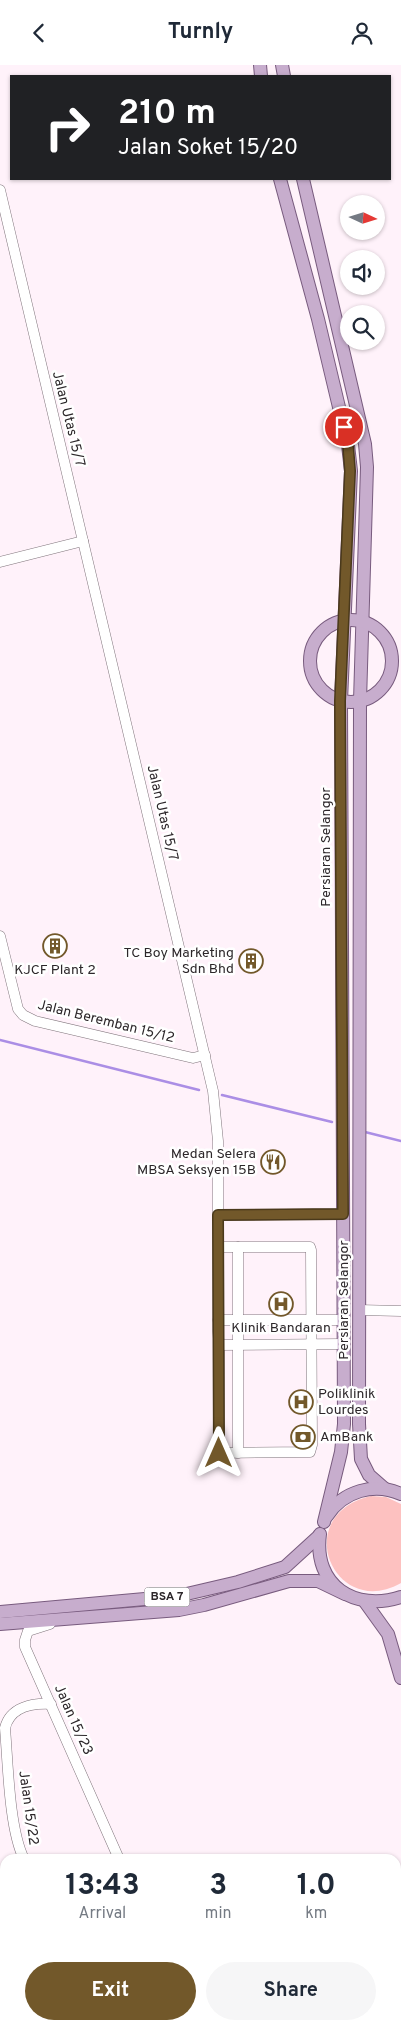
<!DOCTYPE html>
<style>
:root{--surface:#fff;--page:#f6f6f7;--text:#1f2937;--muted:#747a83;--accent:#72582a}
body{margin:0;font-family:Overpass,sans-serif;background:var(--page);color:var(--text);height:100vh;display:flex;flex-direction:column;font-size:19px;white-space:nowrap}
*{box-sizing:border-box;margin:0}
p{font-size:16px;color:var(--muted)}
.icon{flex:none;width:28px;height:28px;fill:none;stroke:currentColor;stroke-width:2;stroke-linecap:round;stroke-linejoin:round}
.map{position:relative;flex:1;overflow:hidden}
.details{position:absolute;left:0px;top:1789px;width:401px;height:176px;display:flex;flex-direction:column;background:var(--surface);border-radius:15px 15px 0 0;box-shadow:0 1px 4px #0004}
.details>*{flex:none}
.banner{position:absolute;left:10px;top:10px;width:381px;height:105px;border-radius:0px;box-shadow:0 1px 4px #0004;background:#202124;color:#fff;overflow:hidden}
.needle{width:32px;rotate:94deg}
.tools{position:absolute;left:340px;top:130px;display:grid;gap:10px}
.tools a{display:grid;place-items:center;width:45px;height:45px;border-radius:50%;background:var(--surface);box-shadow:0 1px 4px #0004;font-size:25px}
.pin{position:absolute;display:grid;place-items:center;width:42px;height:42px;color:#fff;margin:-21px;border:2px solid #fff;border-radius:50%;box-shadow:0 1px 5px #0007}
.me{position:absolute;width:55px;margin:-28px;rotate:0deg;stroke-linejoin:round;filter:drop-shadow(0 0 4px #0008)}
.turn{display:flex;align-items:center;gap:18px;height:105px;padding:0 25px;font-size:22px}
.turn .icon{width:65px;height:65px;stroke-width:2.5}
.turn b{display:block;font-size:35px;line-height:42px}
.eta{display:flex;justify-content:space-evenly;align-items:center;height:85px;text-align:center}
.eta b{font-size:30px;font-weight:700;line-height:35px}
.cta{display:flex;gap:10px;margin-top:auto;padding:10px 25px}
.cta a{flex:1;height:58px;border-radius:30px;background:var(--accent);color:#fff;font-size:20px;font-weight:700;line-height:58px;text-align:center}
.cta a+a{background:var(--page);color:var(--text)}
header{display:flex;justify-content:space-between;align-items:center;height:65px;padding:0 25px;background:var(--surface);font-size:22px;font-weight:700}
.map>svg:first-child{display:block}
.green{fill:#fdc1c0}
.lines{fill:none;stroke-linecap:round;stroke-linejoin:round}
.stream{stroke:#ab8ee5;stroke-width:2.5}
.minor-casing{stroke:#80757c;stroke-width:11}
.major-casing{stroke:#785b7e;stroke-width:14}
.minor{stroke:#fff;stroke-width:10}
.major{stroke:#c7adcd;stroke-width:12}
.rail-casing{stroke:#595357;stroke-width:4.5}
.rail{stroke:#fff;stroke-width:2.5;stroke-dasharray:8;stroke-linecap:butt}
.route-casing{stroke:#4a391b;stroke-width:12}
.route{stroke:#72582a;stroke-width:9}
.labels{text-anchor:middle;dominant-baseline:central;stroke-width:5;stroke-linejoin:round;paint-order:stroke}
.shield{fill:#fff;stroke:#6b686a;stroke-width:1}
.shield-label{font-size:12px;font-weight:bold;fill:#2c272a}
.street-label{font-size:14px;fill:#2c272a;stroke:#fff}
.poi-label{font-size:14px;fill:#2c272a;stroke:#fff;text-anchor:end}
</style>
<header><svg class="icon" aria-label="back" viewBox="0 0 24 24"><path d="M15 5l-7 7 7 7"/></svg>Turnly<svg class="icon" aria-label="person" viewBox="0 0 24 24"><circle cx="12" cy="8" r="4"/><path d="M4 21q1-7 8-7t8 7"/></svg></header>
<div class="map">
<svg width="401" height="1964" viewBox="0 0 401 1964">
<rect width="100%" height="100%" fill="#fff2fa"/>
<path class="green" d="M371,1431L386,1432L401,1439V1518C334,1556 289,1450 371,1431Z"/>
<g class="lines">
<g class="stream">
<polyline points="0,975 199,1025"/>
<polyline points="222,1030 332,1057"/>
<polyline points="365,1067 401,1076"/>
</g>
<g class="minor-casing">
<g id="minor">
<polyline points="0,125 213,1026 218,1076 218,1266 219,1280 219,1388 310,1387 312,1380 311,1185 310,1182 218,1182"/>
<polyline points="0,497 83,476"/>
<polyline points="0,871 18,944 23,950 35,956 193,993 205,990"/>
<polyline points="218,1150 343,1149"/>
<polyline points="238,1182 238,1388"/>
<polyline points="359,1245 401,1246"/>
<polyline points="218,1255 343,1255"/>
<polyline points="219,1280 343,1279"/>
<polyline points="50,1559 28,1566 25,1575 25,1582 119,1794"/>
<path d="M24,1794C9,1764 8,1698 5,1663C10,1642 32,1638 51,1639"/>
<polyline points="127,1960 130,1964"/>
<polyline points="191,1960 193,1964"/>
</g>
</g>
<g class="major-casing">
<g id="major">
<polyline points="260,0 261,11"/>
<polyline points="282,0 284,11"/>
<polyline points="280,114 318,254 348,380 351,406 341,636 344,1359 341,1387 324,1457"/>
<polyline points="303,114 365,379 367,402 360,636 359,1359 361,1394 369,1410 385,1424"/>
<circle cx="351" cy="596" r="41"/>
<path d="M327,1451C343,1426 374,1417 401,1429"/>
<path d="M320,1469C313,1521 355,1547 401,1532"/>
<polyline points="365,1537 388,1569 401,1613"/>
<polyline points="0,1547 178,1531 238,1517 285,1502 319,1471"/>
<polyline points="0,1559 179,1545 204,1540 289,1516 318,1516 345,1529"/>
</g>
</g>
<use href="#minor" class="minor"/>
<use href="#major" class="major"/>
<g class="rail-casing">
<polyline id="rail" points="0,1957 5,1964"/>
</g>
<use href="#rail" class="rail"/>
</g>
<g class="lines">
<g class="route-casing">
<polyline id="route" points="219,1388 218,1150 343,1149 340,636 350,406 348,380 344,362"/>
</g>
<use href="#route" class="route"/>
</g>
<defs>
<g id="building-ring" transform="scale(1.25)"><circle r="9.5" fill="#fff" stroke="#72582a" stroke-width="1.5"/><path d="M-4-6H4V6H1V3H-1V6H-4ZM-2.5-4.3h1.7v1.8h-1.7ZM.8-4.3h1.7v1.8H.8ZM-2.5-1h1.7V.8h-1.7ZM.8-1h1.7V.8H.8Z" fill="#72582a"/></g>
<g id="restaurant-ring" transform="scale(1.25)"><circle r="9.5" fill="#fff" stroke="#72582a" stroke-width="1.5"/><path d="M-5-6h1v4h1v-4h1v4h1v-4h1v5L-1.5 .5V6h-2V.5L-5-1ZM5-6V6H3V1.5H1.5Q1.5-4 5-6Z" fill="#72582a"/></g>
<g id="hospital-ring" transform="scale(1.25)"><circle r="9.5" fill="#fff" stroke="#72582a" stroke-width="1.5"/><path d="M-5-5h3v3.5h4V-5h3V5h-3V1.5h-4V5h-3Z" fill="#72582a"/></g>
<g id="bank-ring" transform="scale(1.25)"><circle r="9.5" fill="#fff" stroke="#72582a" stroke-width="1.5"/><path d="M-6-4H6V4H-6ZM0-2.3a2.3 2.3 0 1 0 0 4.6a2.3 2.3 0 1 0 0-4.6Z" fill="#72582a"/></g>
</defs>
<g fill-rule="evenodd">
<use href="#building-ring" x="55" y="881"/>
<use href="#building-ring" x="251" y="896"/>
<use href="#restaurant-ring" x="273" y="1097"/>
<use href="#hospital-ring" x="281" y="1239"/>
<use href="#hospital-ring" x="301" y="1337"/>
<use href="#bank-ring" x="303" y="1372"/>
</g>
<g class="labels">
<rect class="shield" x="144.5" y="1522.5" width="45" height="19" rx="4"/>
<g class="shield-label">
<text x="167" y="1532">BSA 7</text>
</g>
<g class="street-label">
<text transform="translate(68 354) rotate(76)">Jalan Utas 15/7</text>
<text transform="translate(162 748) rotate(77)">Jalan Utas 15/7</text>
<text transform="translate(326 782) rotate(-90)">Persiaran Selangor</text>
<text transform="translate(106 957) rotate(14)">Jalan Beremban 15/12</text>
<text transform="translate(344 1235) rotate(-90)">Persiaran Selangor</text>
<text transform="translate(73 1655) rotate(66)">Jalan 15/23</text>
<text transform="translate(28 1743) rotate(82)">Jalan 15/22</text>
</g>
<g class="poi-label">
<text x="234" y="888">TC Boy Marketing<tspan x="234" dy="16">Sdn Bhd</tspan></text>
<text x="55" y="905" text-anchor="middle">KJCF Plant 2</text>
<text x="256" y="1089">Medan Selera<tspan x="256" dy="16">MBSA Seksyen 15B</tspan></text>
<text x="281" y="1263" text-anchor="middle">Klinik Bandaran</text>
<text x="318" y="1329" text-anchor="start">Poliklinik<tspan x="318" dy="16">Lourdes</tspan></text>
<text x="320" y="1372" text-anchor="start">AmBank</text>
</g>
</g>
</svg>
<div class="tools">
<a><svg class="needle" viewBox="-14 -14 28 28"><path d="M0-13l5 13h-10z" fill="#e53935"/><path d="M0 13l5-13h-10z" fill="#747a83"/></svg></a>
<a><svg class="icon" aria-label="sound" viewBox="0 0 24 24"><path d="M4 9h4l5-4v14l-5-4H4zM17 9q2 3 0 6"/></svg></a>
<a><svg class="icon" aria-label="search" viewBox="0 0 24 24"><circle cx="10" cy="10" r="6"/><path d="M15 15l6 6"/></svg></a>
</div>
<div class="pin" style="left:344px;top:362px;background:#d93025"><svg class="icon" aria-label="arrive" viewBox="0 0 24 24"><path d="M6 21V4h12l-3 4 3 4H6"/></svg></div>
<svg class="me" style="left:219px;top:1388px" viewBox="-20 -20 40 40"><path d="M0-17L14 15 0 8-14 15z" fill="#72582a" stroke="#fff" stroke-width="4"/></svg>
<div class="banner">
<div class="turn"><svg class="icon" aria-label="right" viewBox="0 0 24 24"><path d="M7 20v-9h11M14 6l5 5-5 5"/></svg><div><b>210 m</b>Jalan Soket 15/20</div></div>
</div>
<section class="details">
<div class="eta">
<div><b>13:43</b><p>Arrival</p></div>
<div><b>3</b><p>min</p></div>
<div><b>1.0</b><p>km</p></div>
</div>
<div class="cta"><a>Exit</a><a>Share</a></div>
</section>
</div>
